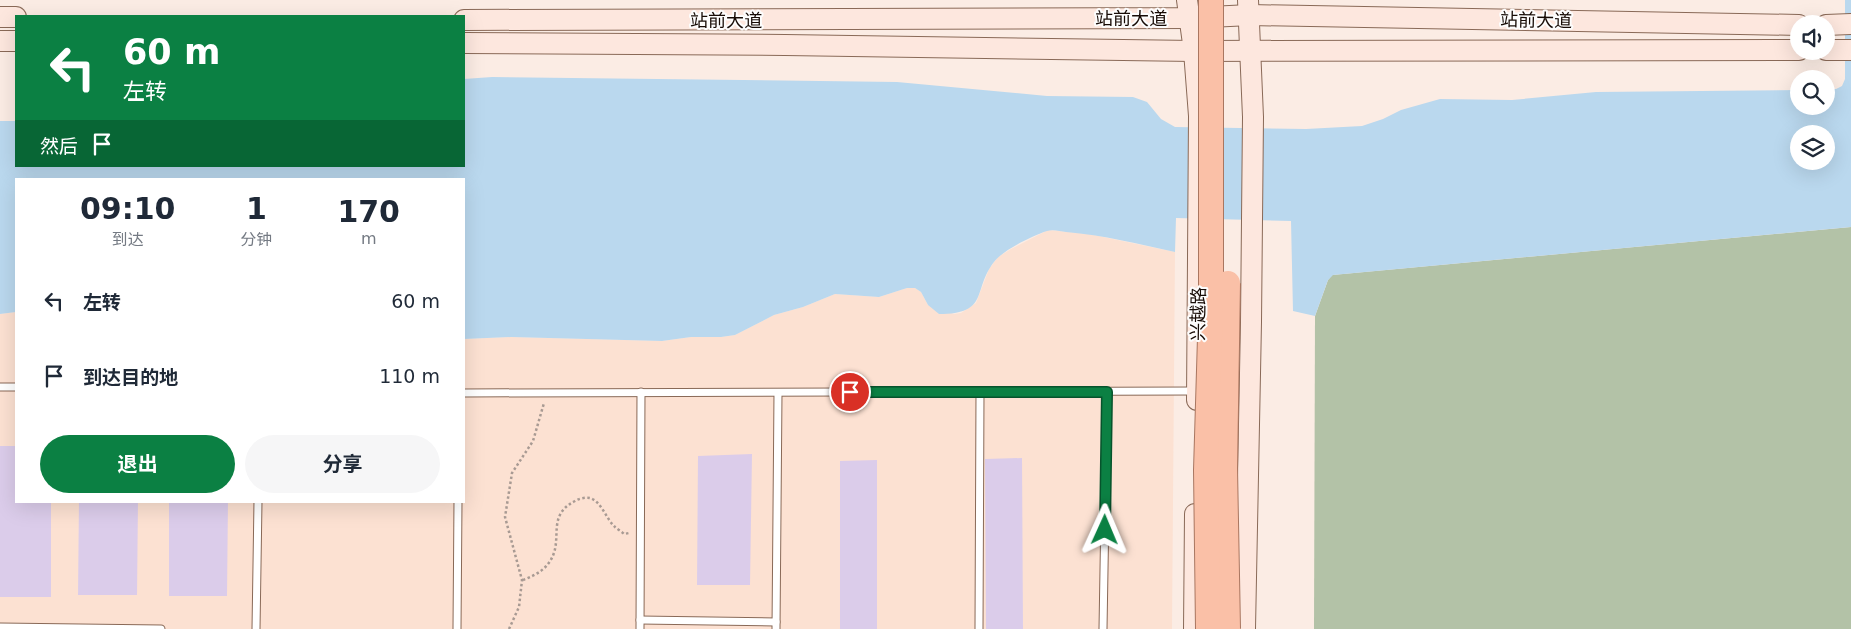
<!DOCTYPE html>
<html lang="zh">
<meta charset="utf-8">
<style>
:root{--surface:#fff;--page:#f6f6f7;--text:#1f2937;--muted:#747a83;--accent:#0b8043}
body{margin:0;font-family:"DejaVu Sans","Noto Sans SC",sans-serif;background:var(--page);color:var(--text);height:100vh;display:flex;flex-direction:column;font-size:19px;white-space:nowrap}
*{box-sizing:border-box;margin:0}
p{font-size:16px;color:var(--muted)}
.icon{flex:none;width:28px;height:28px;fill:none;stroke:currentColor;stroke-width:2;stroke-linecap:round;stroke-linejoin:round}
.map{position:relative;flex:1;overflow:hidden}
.details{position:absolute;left:15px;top:178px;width:450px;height:325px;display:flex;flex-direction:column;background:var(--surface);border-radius:0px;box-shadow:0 5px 20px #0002}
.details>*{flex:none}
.banner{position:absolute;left:15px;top:15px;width:450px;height:152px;border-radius:0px;box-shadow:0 5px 20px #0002;background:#0b8043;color:#fff;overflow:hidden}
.tools{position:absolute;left:1790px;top:15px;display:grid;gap:10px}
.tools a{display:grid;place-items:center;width:45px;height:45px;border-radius:50%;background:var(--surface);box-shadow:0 5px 20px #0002;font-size:25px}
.pin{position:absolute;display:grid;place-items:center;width:42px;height:42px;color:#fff;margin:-21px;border:2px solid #fff;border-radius:50%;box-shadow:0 1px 5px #0007}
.me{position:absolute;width:55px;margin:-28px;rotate:1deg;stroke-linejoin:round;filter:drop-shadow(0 0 4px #0008)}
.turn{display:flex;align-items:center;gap:18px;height:105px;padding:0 25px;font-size:22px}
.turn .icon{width:65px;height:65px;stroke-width:2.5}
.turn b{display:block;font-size:35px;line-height:42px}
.then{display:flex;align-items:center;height:48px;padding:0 25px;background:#0003;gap:10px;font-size:19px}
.eta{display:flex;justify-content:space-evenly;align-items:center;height:85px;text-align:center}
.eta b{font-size:30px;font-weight:700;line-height:35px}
.cta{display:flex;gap:10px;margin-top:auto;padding:10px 25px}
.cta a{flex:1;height:58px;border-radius:30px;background:var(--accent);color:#fff;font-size:20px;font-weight:700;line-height:58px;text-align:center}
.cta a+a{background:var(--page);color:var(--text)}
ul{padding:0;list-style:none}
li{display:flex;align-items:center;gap:15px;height:75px;padding:0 25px}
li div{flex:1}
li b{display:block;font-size:19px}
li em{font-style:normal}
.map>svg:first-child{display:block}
.built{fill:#fce1d2}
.green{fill:#b3c2a7}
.water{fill:#bad8ee;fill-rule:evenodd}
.building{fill:#dbccea}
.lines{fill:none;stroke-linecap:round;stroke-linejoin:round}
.service-casing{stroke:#896957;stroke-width:9}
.secondary-casing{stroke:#896957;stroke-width:22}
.path{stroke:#a89a93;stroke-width:2.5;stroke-dasharray:2.5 2.5;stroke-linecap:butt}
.service{stroke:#fff;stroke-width:7}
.secondary{stroke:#fde7de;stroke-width:20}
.trunk-bridge-casing{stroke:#a97660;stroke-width:26;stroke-linecap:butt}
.trunk-bridge{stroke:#fac0a7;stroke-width:24}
.route-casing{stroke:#07532c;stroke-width:12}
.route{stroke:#0b8043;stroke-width:9}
.labels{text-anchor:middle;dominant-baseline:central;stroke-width:4;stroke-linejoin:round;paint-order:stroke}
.street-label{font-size:18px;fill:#170b05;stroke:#fdfdfd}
</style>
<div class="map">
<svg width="1851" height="629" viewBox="0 0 1851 629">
<rect width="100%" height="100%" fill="#fbece4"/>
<polygon class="built" points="1048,230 1089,234 1175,252 1172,629 0,629 0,314 16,312 16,501 464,501 464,339 511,337 662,341 691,337 721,337 735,335 774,315 803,307 835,294 879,297 907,288 915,288 921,292 928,305 954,314 961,313 976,303 989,269 998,257 1011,249"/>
<polygon class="green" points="1851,227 1851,629 1314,629 1315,316 1328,280 1332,275"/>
<path class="water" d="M1845,0H1851V227L1333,275L1328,280L1315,316L1293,311L1291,221L1176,218L1175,252C1139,244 1103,235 1066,232C1060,231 1052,229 1047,231C1032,236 1003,250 994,262C972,290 990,314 939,314L928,305L921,292L915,288H907L879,297L835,294L803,307L774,315L735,335L721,337H691L662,341L511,337L464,339V179H16V312L0,314V121H16V166H464V79L492,77L897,82L1047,96L1133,97L1147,102L1161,119L1175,127L1306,129L1362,126L1383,119L1401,110L1440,99L1512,100L1596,92L1799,90V106H1826V89H1836L1842,86L1845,79ZM1799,134H1826V161H1799Z"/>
<g class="building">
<polygon points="0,446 16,446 16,501 51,501 51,597 0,597"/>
<polygon points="752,454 750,585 697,585 698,456"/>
<polygon points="1022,458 1023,629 986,629 985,459"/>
<polygon points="877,460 877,629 840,629 840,461"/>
<polygon points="79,501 138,501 137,595 78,595"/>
<polygon points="169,501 228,501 227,596 169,596"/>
</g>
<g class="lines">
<g class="service-casing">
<g id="service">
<polyline points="0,387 16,387"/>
<polyline points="464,393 1196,391"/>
<polyline points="640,620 776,622"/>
<polyline points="0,627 161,629"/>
<polyline points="256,629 258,501"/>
<polyline points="457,629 458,501"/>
<polyline points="640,629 641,392"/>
<polyline points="776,629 778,393"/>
<polyline points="979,629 980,392"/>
<polyline points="1103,629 1107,392"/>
</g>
</g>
<g class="secondary-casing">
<g id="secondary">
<polyline points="1187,0 1194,51 1199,116 1197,400"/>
<polyline points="0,17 16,17"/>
<polyline points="464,20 1189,18 1250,15 1799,25"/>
<polyline points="1826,25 1851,24"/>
<polyline points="0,41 16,41"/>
<polyline points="464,43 785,45 1194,51 1799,50"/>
<polyline points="1826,50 1851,50"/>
<polyline points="1194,629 1195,514"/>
<polyline points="1245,629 1251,322 1253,117 1248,0"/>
</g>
</g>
<g class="path">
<path d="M523,580C531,577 542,572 548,564C566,541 544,517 575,501C578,499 585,497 590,498C602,502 606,519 615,527C617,529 621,531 624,534L629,533"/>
<polyline points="509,629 519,607 522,580 505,517 512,473 533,441 544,403"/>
</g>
<use href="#service" class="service"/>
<use href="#secondary" class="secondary"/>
<g class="trunk-bridge-casing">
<g id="trunk-bridge">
<polyline points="1228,283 1225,468 1228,629"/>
<polyline points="1208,629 1206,470 1211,304 1211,0"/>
</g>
</g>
<use href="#trunk-bridge" class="trunk-bridge"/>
</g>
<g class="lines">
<g class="route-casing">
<polyline id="route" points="850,392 1107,392 1105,530"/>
</g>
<use href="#route" class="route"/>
</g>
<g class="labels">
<g class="street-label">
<text x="1131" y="18">站前大道</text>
<text x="726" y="20">站前大道</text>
<text transform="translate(1536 20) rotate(1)">站前大道</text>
<text transform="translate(1198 314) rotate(-89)">兴越路</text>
</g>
</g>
</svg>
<div class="tools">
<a><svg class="icon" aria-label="sound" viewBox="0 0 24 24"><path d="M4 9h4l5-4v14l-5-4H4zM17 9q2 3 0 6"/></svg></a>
<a><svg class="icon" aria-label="search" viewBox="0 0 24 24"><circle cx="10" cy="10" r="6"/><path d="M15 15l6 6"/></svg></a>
<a><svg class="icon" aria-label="layers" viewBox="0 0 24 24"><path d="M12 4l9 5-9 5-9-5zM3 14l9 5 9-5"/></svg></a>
</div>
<div class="pin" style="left:850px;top:392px;background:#d93025"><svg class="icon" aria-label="arrive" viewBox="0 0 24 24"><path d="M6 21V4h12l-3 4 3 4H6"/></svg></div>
<svg class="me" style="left:1105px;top:530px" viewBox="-20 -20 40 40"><path d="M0-17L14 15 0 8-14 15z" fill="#0b8043" stroke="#fff" stroke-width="4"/></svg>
<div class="banner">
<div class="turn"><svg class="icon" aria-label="left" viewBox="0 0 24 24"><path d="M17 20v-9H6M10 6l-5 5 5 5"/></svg><div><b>60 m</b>左转</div></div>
<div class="then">然后<svg class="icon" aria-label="arrive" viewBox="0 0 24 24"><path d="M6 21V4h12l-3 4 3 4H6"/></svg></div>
</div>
<section class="details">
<div class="eta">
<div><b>09:10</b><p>到达</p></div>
<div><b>1</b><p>分钟</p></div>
<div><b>170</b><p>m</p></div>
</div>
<ul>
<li><svg class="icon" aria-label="left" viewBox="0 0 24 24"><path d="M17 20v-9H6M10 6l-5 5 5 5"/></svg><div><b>左转</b></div><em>60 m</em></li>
<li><svg class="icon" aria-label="arrive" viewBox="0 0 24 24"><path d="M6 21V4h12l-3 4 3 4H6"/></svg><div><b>到达目的地</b></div><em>110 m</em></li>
</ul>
<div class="cta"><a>退出</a><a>分享</a></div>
</section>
</div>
